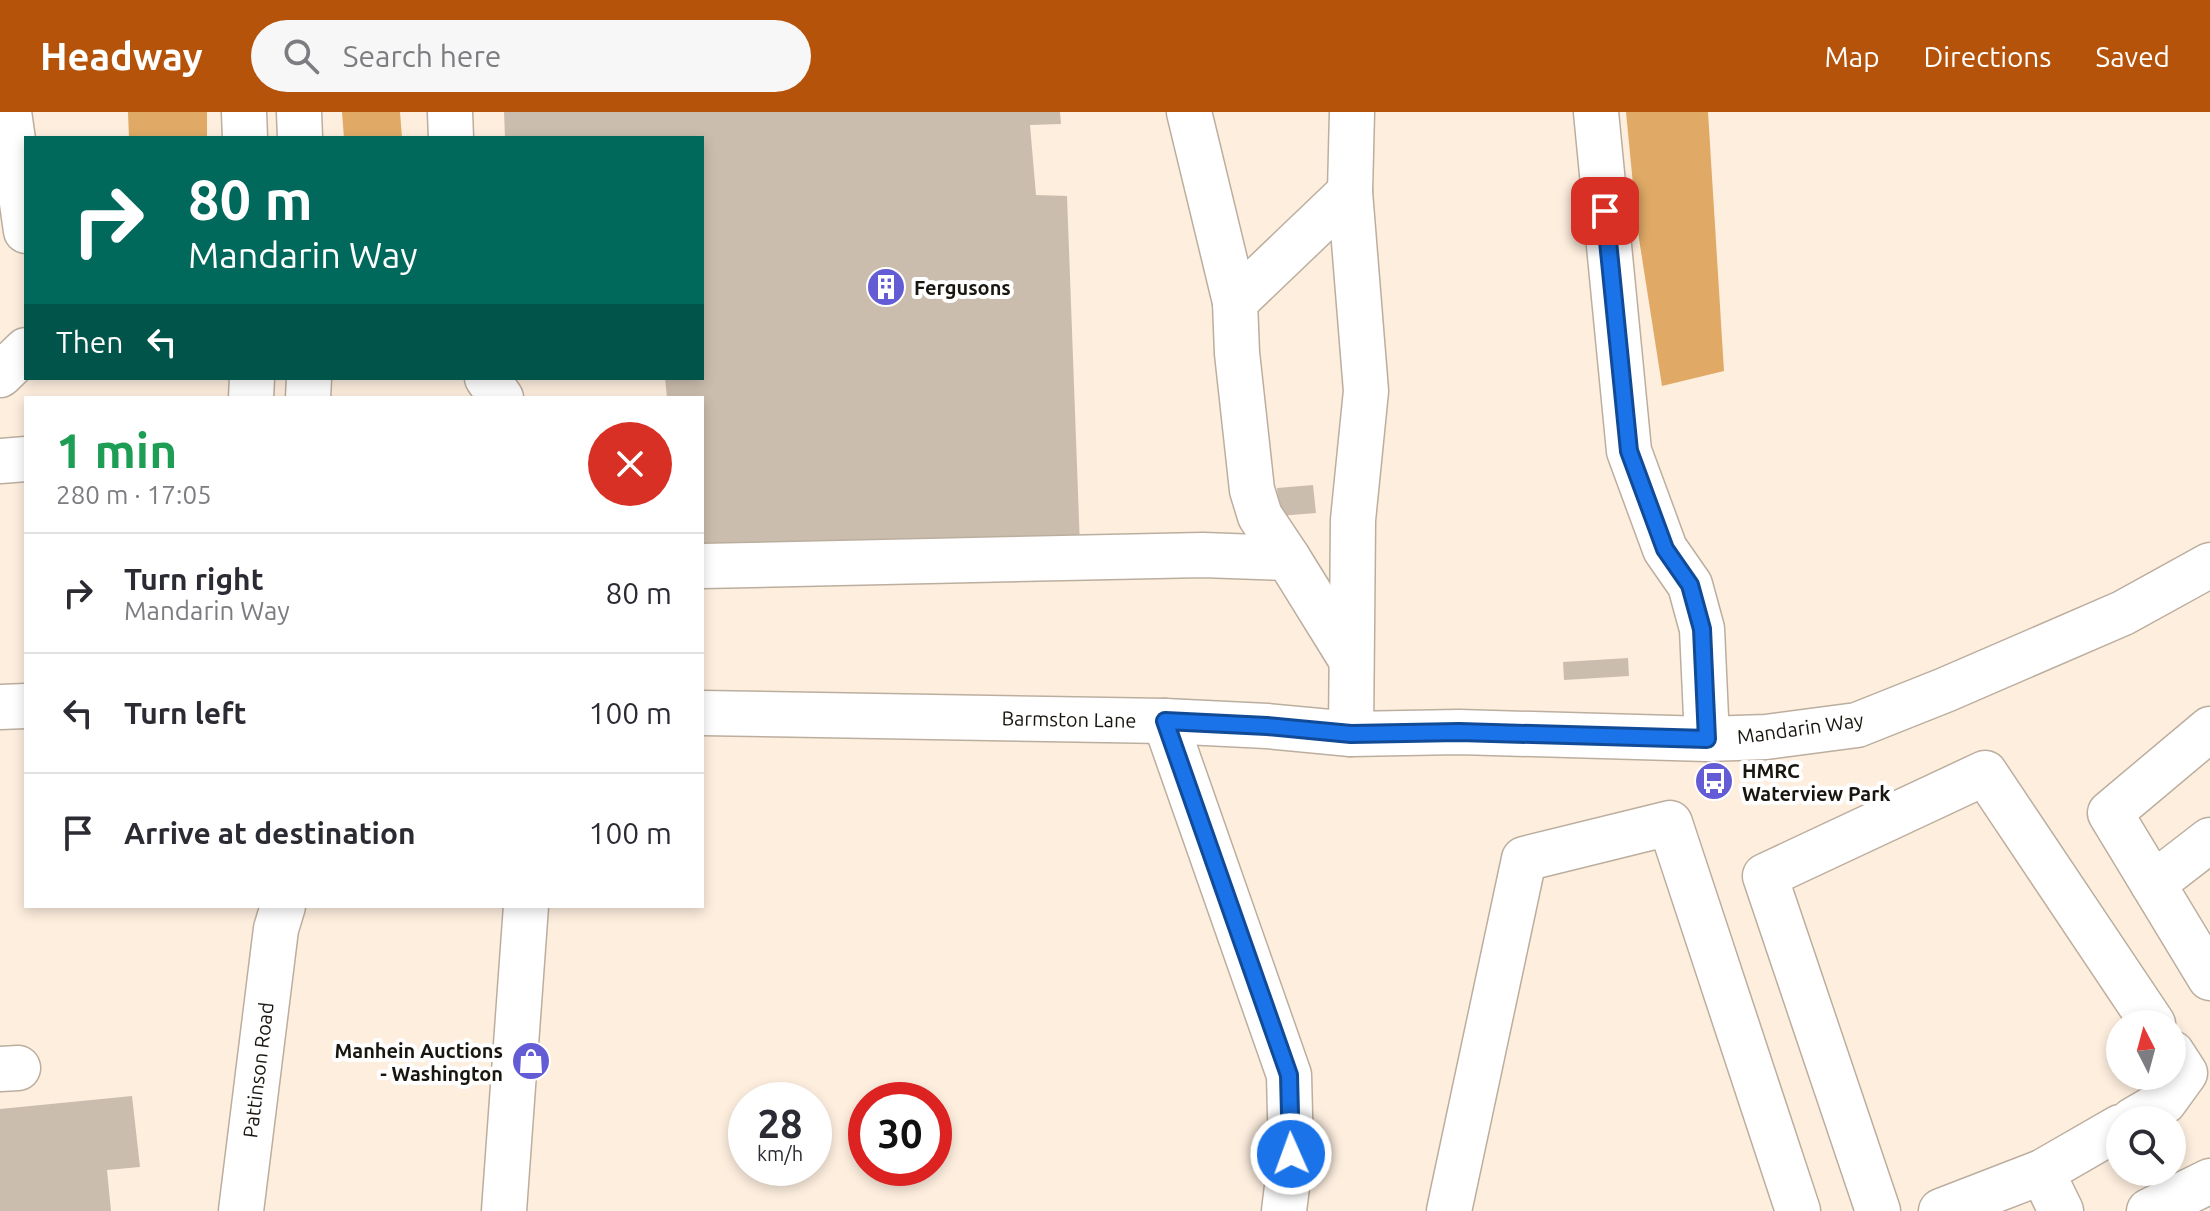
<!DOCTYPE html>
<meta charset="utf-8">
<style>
:root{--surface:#fff;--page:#f7f7f7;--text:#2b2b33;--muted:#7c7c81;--line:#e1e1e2;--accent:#b45309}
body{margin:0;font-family:Ubuntu,sans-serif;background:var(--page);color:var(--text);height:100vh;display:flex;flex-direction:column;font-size:30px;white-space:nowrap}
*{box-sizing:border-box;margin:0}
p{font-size:26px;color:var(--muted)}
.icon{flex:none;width:44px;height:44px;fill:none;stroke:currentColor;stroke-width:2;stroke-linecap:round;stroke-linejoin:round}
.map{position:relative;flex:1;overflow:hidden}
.drawer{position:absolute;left:24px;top:284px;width:680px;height:512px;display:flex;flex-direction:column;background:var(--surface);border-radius:0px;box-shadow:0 4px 12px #0003}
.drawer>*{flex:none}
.top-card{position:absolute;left:24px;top:24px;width:680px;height:244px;border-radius:0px;box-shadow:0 4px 12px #0003;background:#00695c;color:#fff;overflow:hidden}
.needle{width:52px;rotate:354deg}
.controls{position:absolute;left:2106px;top:898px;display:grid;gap:16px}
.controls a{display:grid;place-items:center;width:80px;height:80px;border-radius:50%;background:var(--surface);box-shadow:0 4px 12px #0003;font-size:40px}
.speed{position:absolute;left:728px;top:970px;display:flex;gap:16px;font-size:40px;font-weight:700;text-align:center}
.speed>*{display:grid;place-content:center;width:104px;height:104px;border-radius:50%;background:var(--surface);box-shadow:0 4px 12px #0003;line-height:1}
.speed small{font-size:20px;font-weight:400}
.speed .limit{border:12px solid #d22;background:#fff;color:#111}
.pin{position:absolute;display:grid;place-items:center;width:68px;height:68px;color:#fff;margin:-34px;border-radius:16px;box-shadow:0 4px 12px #0006}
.me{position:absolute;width:88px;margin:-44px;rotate:358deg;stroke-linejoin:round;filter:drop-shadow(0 0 6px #0008)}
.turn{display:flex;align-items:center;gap:28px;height:168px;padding:0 32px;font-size:36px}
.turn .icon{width:104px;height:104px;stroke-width:2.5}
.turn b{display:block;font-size:56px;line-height:68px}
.then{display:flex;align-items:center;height:76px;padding:0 32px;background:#0003;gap:16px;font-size:30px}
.round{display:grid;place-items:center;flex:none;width:84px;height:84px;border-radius:42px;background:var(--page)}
.summary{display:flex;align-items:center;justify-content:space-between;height:136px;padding:0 32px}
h1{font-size:48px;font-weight:600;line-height:60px;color:#1e9e55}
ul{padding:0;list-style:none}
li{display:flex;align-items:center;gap:24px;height:120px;padding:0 32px;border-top:2px solid var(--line)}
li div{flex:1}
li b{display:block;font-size:30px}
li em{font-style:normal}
header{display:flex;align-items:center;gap:48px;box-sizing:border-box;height:112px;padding:0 40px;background:var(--accent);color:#fff}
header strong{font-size:38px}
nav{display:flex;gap:44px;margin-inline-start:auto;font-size:28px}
.search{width:560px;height:72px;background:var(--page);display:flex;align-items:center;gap:20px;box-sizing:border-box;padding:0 28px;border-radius:44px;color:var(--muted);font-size:30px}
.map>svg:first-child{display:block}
.forest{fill:#e0aa66}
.building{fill:#cbbdae}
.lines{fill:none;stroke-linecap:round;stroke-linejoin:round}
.minor-casing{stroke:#bcae9f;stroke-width:47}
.minor{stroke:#fff;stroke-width:44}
.route-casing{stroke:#114b97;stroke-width:20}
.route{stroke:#1a73e8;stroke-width:14}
.labels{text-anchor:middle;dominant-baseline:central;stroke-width:8;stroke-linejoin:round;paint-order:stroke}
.poi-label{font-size:20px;font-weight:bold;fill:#19150f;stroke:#fff;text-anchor:start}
.street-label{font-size:20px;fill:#19150f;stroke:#fff}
</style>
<header>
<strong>Headway</strong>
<div class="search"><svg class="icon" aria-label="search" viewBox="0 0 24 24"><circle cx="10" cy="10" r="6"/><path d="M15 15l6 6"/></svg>Search here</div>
<nav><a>Map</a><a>Directions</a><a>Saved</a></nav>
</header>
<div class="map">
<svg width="2210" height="1099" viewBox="0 0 2210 1099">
<rect width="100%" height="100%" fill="#fdeede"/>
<g class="forest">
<polygon points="128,0 207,0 207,26 129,26"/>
<polygon points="342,0 400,0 402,26 344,26"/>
<polygon points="1626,0 1708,0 1724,259 1662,274 1637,114"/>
</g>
<g class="building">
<polygon points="504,0 1060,0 1061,12 1030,13 1036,83 1067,84 1080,435 702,439 702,286 667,286 665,266 702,266 702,26 505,26"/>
<polygon points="1313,373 1316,401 1279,404 1277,376"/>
<polygon points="1628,546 1629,564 1564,568 1563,550"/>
<polygon points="132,984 140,1055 107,1058 111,1099 0,1099 0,997"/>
</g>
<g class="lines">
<g class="minor-casing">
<g id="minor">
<polyline points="9,0 26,119"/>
<polyline points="244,0 245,26"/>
<polyline points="299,0 300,26"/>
<polyline points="450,0 451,26"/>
<polyline points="1189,0 1235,190"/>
<polyline points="1596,0 1629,339 1665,437 1690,473 1702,517 1707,627"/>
<polyline points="0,263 26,238"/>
<polyline points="487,266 501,286"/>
<polyline points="251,286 252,266"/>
<polyline points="308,286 309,266"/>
<polyline points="0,349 26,347"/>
<polyline points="1288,446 1260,404 1252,378 1237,241 1235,190 1350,80"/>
<polyline points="702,454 1203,443 1288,446 1350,546"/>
<polyline points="0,595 26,594"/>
<polyline points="702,601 1165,609 1267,614 1351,622 1459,620 1707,627 1766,625 1857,613 1945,578 2123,501 2210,453"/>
<polyline points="1165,609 1289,963 1291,1042 1284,1099"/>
<polyline points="2210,617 2110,701 2210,866"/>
<polyline points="1351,622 1353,408 1366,279 1350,80 1352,0"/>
<polyline points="2153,772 2210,728"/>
<polyline points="0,957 18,956"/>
<polyline points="2133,1008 2164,990 2185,961 2172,941"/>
<polyline points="2042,1060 2061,1099"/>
<polyline points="241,1099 276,817 283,794"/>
<polyline points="504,1099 526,794"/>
<polyline points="1449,1099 1524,747 1670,711 1798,1099"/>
<polyline points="1878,1099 1765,764 1985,661 2153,912"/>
<polyline points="1941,1099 2042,1060 2120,1015"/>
<polyline points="2149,1099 2210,1069"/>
</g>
</g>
<use href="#minor" class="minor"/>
</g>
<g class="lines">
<g class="route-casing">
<polyline id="route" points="1291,1042 1289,963 1165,609 1267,614 1351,622 1459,620 1707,627 1702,517 1690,473 1665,437 1629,339 1605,99"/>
</g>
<use href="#route" class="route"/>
</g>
<defs>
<g id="building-disc" transform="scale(2)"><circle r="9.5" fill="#645cd5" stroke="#fff"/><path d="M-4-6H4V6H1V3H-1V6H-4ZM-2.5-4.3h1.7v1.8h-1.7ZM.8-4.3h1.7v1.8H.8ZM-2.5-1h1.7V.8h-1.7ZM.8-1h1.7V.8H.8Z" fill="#fff"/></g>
<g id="bus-disc" transform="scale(2)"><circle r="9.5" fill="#645cd5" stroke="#fff"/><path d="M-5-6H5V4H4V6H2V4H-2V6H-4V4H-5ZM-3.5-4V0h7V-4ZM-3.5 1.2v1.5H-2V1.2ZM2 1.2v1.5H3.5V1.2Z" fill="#fff"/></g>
<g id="shop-disc" transform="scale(2)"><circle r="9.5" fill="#645cd5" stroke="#fff"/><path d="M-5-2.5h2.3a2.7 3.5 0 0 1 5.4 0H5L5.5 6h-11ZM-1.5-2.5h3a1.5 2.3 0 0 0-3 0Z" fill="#fff"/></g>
</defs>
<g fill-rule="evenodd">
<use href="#building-disc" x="886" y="175"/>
<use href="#bus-disc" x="1714" y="669"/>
<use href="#shop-disc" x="531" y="949"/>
</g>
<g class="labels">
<g class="poi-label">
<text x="914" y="175">Fergusons</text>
<text x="1742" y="658">HMRC<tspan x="1742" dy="23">Waterview Park</tspan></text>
<text x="503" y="938" text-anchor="end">Manhein Auctions<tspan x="503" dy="23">- Washington</tspan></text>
</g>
<g class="street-label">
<text transform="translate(1069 607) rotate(1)">Barmston Lane</text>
<text transform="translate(1800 616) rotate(-8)">Mandarin Way</text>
<text transform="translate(258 958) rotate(-83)">Pattinson Road</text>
</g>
</g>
</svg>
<div class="controls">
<a><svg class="needle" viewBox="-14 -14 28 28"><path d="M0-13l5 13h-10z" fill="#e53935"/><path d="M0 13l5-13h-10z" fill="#7c7c81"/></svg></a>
<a><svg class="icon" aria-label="search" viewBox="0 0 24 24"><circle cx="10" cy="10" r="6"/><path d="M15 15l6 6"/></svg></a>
</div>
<div class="speed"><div>28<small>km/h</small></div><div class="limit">30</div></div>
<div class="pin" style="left:1605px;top:99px;background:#d93025"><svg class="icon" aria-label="arrive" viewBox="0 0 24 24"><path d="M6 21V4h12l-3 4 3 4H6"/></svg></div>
<svg class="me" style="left:1291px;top:1042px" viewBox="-20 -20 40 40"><circle r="17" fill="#1a73e8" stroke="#fff" stroke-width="3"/><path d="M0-11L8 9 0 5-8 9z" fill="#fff"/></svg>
<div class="top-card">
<div class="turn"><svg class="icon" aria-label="right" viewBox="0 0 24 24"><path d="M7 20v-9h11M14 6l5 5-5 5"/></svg><div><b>80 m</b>Mandarin Way</div></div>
<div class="then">Then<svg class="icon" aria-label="left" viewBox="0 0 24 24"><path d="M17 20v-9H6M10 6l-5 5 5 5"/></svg></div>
</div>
<section class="drawer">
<div class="summary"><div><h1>1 min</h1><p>280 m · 17:05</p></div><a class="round" style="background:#d93025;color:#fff"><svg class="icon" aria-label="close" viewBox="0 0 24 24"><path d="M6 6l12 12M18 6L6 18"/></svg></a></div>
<ul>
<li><svg class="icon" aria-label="right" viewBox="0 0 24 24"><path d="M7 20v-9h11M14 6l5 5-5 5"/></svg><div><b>Turn right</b><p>Mandarin Way</p></div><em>80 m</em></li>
<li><svg class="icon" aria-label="left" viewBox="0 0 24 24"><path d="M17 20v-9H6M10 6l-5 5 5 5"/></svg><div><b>Turn left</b></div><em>100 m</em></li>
<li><svg class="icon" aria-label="arrive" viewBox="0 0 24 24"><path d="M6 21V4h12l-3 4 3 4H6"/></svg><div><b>Arrive at destination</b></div><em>100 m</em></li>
</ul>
</section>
</div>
